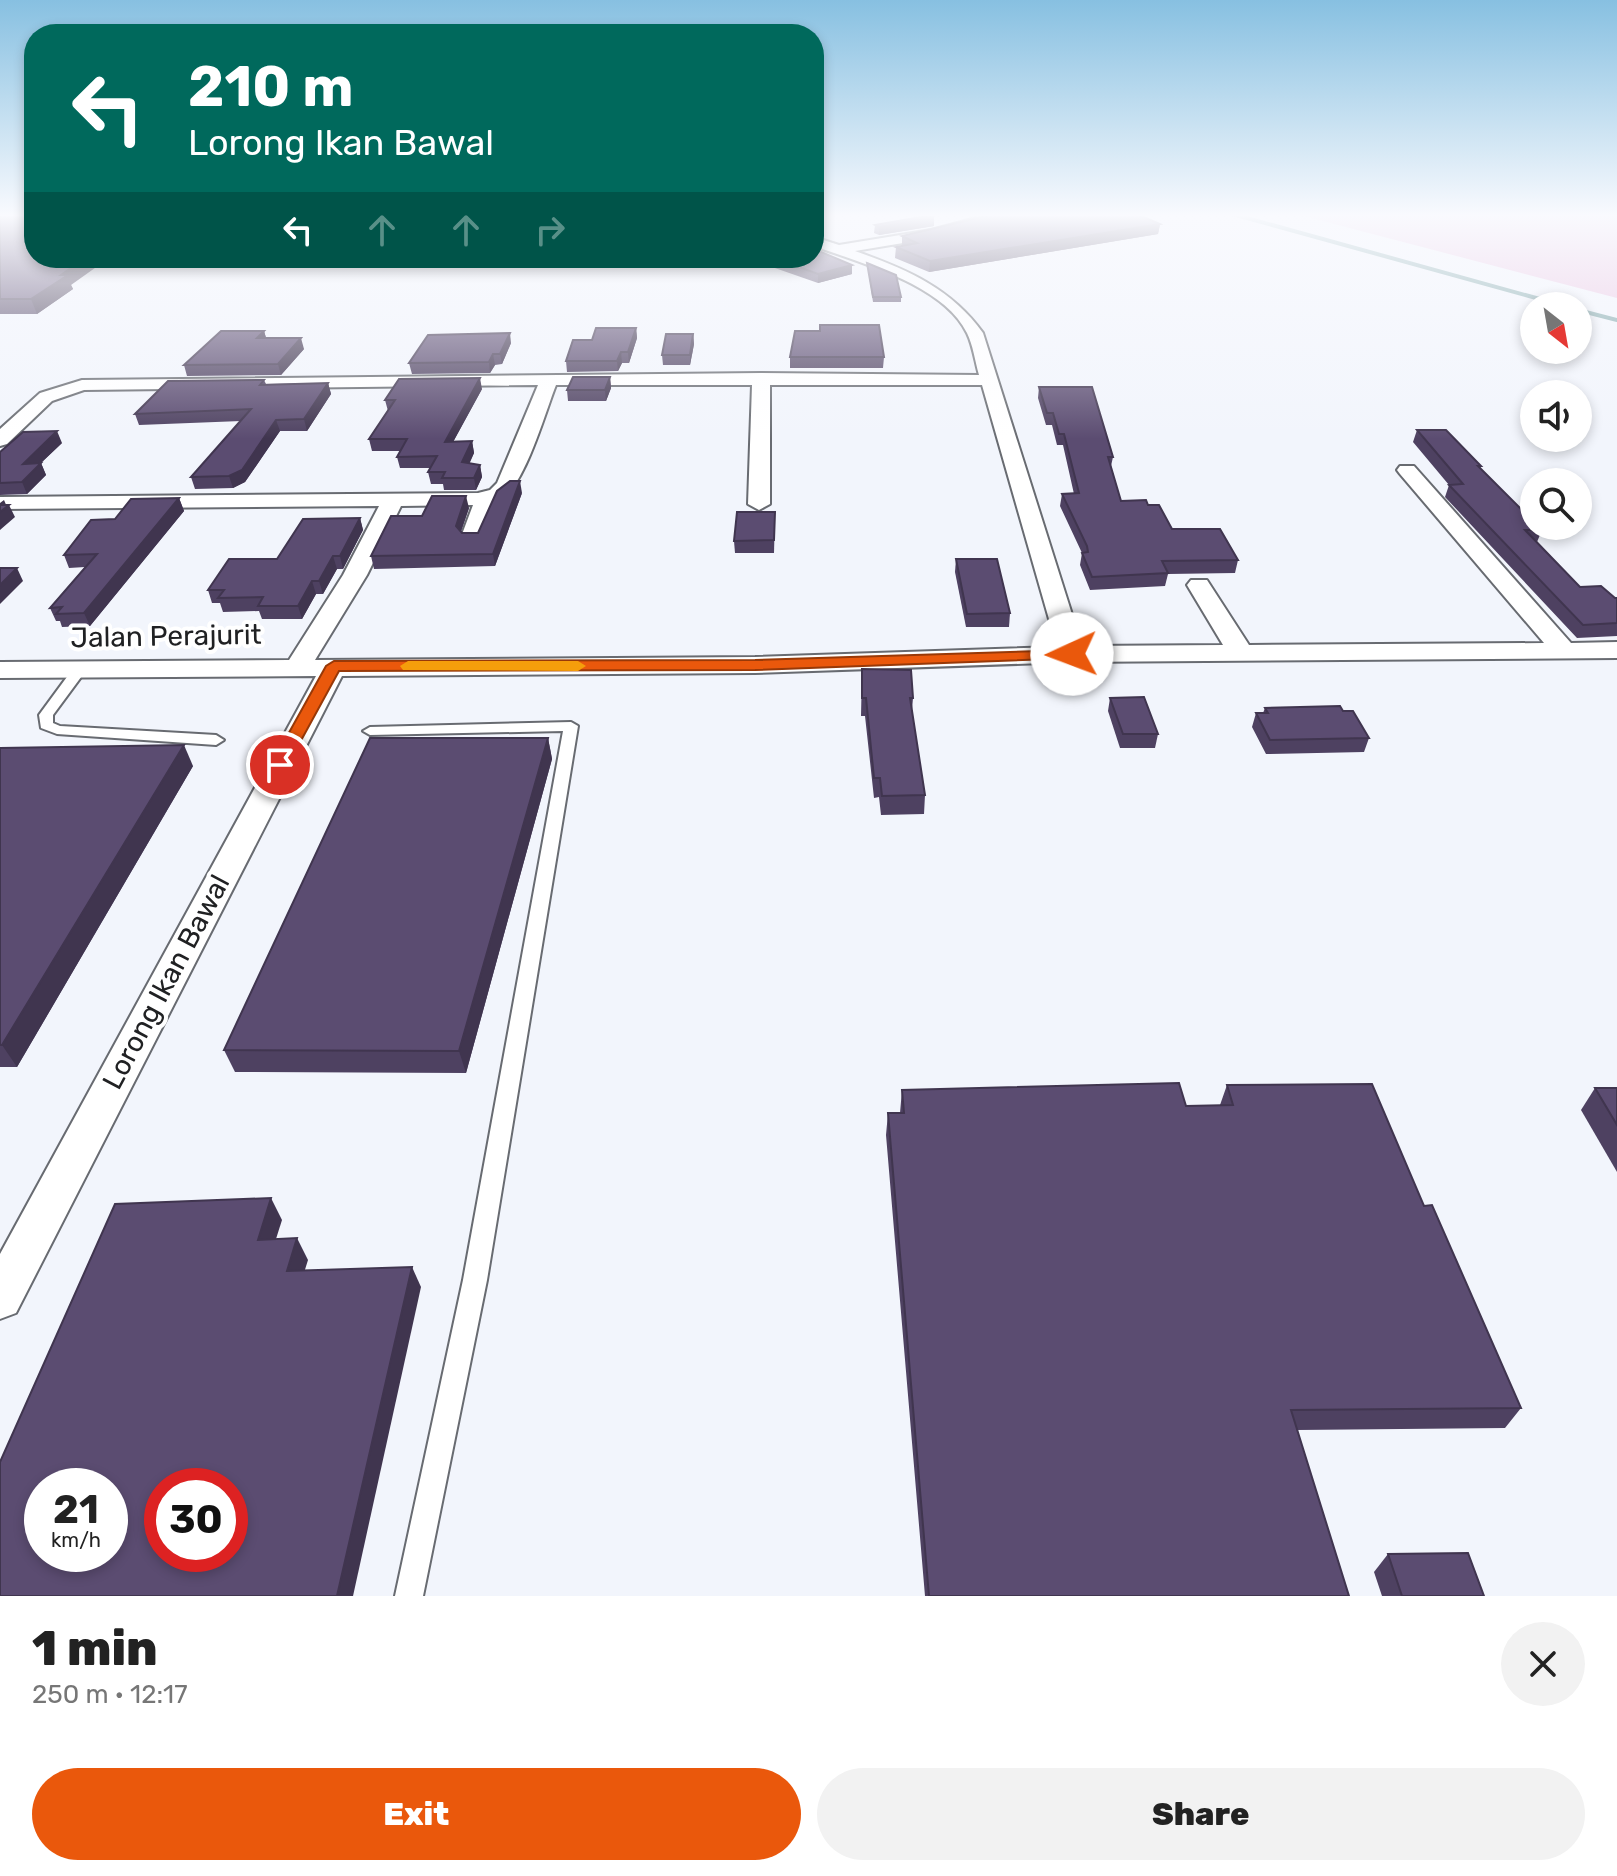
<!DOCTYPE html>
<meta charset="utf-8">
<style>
:root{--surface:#fff;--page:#f2f2f2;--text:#222;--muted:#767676;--accent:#ea580c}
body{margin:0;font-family:Rubik,sans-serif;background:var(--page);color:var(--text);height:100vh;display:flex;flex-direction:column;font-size:30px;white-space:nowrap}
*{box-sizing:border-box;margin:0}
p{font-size:26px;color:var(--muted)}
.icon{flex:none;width:44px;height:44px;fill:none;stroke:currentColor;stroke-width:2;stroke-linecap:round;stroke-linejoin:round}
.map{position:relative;height:1596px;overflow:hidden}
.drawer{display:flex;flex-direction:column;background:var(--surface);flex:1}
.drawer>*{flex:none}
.hud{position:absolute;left:24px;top:24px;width:800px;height:244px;border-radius:32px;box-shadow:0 4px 12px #0003;background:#00695c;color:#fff;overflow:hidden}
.needle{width:52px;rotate:149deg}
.fabs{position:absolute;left:1520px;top:292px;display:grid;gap:16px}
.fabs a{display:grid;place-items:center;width:72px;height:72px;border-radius:50%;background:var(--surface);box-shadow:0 4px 12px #0003;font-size:40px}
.speed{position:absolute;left:24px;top:1468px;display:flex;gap:16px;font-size:40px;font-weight:700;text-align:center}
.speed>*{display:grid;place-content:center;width:104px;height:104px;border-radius:50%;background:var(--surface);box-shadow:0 4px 12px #0003;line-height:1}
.speed small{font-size:20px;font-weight:400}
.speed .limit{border:12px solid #d22;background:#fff;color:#111}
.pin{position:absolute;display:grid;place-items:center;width:68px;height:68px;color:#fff;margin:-34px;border:4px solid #fff;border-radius:50%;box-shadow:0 2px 8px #0007}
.me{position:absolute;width:88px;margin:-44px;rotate:268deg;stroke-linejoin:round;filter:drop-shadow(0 0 6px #0008)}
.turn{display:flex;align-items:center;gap:28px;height:168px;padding:0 32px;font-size:36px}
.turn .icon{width:104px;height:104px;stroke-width:2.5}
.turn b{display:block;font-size:56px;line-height:68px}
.lanes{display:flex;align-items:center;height:76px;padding:0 32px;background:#0003;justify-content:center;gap:40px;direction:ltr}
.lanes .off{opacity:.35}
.round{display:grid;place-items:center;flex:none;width:84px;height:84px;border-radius:42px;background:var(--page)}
.summary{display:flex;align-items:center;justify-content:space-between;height:136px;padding:0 32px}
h1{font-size:48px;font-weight:800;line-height:60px}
.cta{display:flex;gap:16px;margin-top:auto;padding:16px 32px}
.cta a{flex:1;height:92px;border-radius:48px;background:var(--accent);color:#fff;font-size:32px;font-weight:800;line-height:92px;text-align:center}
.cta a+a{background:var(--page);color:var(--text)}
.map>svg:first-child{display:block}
.green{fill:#eac1df}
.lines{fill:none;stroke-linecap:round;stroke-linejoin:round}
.stream{stroke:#739ea1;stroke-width:4}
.lane-casing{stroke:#686b71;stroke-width:4}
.street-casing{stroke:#686b71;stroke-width:4}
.lane{fill:#fff;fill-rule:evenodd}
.street{fill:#fff;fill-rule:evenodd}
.wall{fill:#4e4161}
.shaded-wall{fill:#40354f}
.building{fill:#5b4c71;stroke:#40354f;stroke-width:2;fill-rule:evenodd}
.route{fill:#ea580c;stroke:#983908;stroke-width:2}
.slow{fill:#f59e0b}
.labels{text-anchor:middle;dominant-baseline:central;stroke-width:8;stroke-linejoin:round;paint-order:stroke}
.street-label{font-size:28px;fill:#202123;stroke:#fff}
</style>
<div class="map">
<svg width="1617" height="1596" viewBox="0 0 1617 1596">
<rect width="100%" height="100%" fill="#f2f5fc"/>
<polygon class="green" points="1300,215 1617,215 1617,298"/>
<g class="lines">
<g class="stream">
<polyline points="1236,215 1565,306"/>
<polyline points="1578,310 1617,320"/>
</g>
<g class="lane-casing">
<g id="lane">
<polygon points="80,665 87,669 53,715 53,723 60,726 216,735 224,740 216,745 57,734 41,728 39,715 75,666"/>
<polygon points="571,722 578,726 487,1280 423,1596 395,1596 463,1280 563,731 370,735 363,731 370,727"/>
</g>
</g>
<g class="street-casing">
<path id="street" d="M987,215H1019L933,238L855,251C906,269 951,288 983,333L1082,646L1223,645L1187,585L1191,580H1207L1249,645L1544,643L1400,474L1397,470L1400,466H1414L1571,643L1617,642V658L1072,662L755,673L342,676L16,1313L0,1319V1254L316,676L0,678V662L289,660L343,575L379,506L0,509V497L478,493L490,490L497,483L538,385L84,390L52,401L7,444L0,446V429L40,393L82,380L761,373L979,375C975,361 973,345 967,333C943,284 860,263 814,246V237L839,245L931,230ZM556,385H752L748,504L759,510L770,504V385H982L1057,647L755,657L315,660L367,575L401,506L473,505L461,537L464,542H480L497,501C523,493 545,412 556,385Z"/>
</g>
<use href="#lane" class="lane"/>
<use href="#street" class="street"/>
</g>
<g class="wall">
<polygon points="0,215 71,285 73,289 37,314 0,314"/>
<polygon points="1160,224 1158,234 929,272 895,258 896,247 902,246 902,236"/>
<polygon points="875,225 934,226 879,235 874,233"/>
<polygon points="772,258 852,274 818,283 772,267"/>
<polygon points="867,263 901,297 901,302 873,302"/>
<polygon points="636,328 637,338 629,363 622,363 618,371 567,372 566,361 592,340"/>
<polygon points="264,331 266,338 304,349 281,375 187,376 184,365"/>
<polygon points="693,334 694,344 690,365 663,365 662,355"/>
<polygon points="511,343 502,364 495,365 490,373 412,374 409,363"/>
<polygon points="790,357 884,357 883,368 790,368"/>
<polygon points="610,377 611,388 606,401 568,401 567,390"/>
<polygon points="264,380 266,384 328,383 331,394 307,431 280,431 245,482 233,488 195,489 191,477 241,421 139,425 135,414"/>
<polygon points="1039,387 1113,457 1111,466 1121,501 1148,505 1172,529 1238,560 1235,573 1168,574 1165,586 1090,590 1080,565 1082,553 1060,506 1062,494 1074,494 1063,445 1057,445 1052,425 1046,425 1038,398"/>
<polygon points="482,389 453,442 472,441 474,453 469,463 480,465 482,477 476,490 444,490 443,484 431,484 428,472 431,468 400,468 397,457 400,451 372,451 369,439 388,411 385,400"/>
<polygon points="1417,430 1481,466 1480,469 1542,530 1537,542 1580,587 1617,598 1617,636 1577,638 1445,497 1449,485 1413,442"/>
<polygon points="62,443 41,463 46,475 27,494 0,495 0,452"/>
<polygon points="522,493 495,566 374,569 371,556 422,516 469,508 461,532 478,533"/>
<polygon points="179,498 184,511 90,626 62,627 60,621 56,621 50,608 85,567 69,568 64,555 115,519"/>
<polygon points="775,512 774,553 735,553 734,541"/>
<polygon points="360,518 363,530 343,569 337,569 323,594 316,594 302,619 262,619 259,611 223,612 220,603 212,603 208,590 277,559"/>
<polygon points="956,559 1010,613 1009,627 966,627 955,572"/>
<polygon points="862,669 913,698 912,710 925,795 924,814 881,815 879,797 874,798 865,716 861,716"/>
<polygon points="1110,698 1158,734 1155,748 1120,748 1108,711"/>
<polygon points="1265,708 1343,711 1369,738 1364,752 1266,754 1252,727 1256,713 1263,713"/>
<polygon points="548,738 552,759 466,1073 235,1072 224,1050"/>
<polygon points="0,748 193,766 17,1067 0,1067"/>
<polygon points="1227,1085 1424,1206 1521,1408 1505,1428 1297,1430 1349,1596 925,1596 886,1135 888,1113 900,1113 902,1090 1186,1106 1220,1105"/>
<polygon points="1595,1088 1617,1088 1617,1172 1581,1110"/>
<polygon points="1388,1554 1484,1596 1382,1596 1374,1572"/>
</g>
<g class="shaded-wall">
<polygon points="934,217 934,226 879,235 879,227"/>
<polygon points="1160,224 1158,234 929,272 930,261"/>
<polygon points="85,258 109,258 71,285 73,289 37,314 31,299 61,275"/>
<polygon points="852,265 852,274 818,283 818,274"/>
<polygon points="636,328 637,338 629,363 628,352"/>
<polygon points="264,331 267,341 257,338"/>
<polygon points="510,333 511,343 502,364 500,354"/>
<polygon points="693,334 694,344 690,365 690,355"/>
<polygon points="301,338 304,349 281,375 278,364"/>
<polygon points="621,352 622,363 618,371 617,361"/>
<polygon points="493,354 495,365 490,373 489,362"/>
<polygon points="610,377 611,388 606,401 605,390"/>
<polygon points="480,378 482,389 447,453 445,442"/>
<polygon points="328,383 331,394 307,431 304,419"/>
<polygon points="276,420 280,431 245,482 233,488 229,476"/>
<polygon points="57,431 62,443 28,475 23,464"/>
<polygon points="472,441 474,453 465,474 462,462"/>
<polygon points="41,463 46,475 27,494 22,482"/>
<polygon points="480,465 482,477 476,490 474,478"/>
<polygon points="520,481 522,493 495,566 493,554"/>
<polygon points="466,496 469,508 458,539 456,526"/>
<polygon points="179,498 184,511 90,626 84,613"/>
<polygon points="4,500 7,507 9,505 15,517 0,530 0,503"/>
<polygon points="360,518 363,530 343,569 340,556"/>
<polygon points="333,556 337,569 323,594 319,581"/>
<polygon points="17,568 23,581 0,604 0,585"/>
<polygon points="312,581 316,594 302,619 298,606"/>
<polygon points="548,738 552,759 466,1073 459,1051"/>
<polygon points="184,745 193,766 17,1067 2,1045"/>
<polygon points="271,1198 282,1220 269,1261 258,1240"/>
<polygon points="297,1238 308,1260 298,1292 287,1271"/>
<polygon points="412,1267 421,1287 353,1596 337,1596"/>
</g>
<g class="building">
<polygon points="0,215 34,215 34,258 85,258 61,275 68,275 31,299 0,299"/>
<polygon points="990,215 1139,215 1160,224 930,261 896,247 917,243 902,236"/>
<polygon points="921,217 934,217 879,227 875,225"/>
<polygon points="814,249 852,265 818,274 774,258 814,258"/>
<polygon points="867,263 896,275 901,297 873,297"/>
<polygon points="820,325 879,325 884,357 790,357 795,331 820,331"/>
<polygon points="596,328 636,328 628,352 621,352 617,361 566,361 573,340 592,340"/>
<polygon points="221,331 264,331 257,338 301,338 278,364 184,365"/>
<polygon points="510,333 500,354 493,354 489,362 409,363 428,335"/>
<polygon points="666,334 693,334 690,355 662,355"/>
<polygon points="573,377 610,377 605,390 567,390"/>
<polygon points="480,378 445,442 472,441 462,462 480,465 474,478 442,478 445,472 428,472 437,456 397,457 407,439 369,439 395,400 385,400 399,379"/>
<polygon points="264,380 260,385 328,383 304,419 276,420 242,470 229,476 191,477 251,409 135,414 168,381"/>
<polygon points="1039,387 1092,387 1113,457 1108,457 1121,501 1146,500 1148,505 1159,505 1172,529 1220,529 1238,560 1162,561 1168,573 1092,577 1082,553 1088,552 1087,546 1062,494 1079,493 1064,434 1059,434 1053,413 1047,413"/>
<polygon points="1417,430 1446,430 1481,466 1478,466 1534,522 1534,526 1538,526 1542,530 1525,530 1580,587 1601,586 1615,598 1617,598 1617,623 1583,625 1449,485 1463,484"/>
<polygon points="57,431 23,464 41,463 22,482 0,483 0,452 23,432"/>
<polygon points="510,481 520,481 493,554 371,556 391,516 422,516 432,496 466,496 456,526 462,533 478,533 497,491"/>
<polygon points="179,498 84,613 56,614 62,607 50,608 97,554 64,555 91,520 115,519 131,499"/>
<polygon points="0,505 9,505 0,512"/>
<polygon points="737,512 775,512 774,540 734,541"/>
<polygon points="360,518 340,556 333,556 319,581 312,581 298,606 258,606 263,597 218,598 224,590 208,590 229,559 277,559 303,519"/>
<polygon points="956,559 997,559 1010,613 967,614"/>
<polygon points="0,568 17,568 0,585"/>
<polygon points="862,669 911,670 913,698 910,698 925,795 882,796 880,778 874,778 866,698 862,698"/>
<polygon points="1144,697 1158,734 1123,734 1110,698"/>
<polygon points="1340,706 1343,711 1353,711 1369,738 1270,740 1256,713 1268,713 1265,708"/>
<polygon points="370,738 548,738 459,1051 224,1050"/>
<polygon points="184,745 2,1045 0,1045 0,748"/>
<polygon points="1179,1083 1186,1106 1233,1105 1227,1085 1372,1084 1424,1206 1432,1205 1521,1408 1291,1410 1349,1596 929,1596 888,1113 904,1113 902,1090"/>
<polygon points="1595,1088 1617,1088 1617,1125"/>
<path d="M271,1198L258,1240L297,1238L287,1271L412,1267L337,1596H0V1462L115,1204ZM42,1486H110V1554H42ZM162,1486H230V1554H162Z"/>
<polygon points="1468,1553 1484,1596 1402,1596 1388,1554"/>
</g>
<linearGradient id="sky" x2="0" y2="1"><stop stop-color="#87c0e1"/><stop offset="0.49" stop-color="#f9fafe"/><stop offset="1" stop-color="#f9fafe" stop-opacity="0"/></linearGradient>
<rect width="1617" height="439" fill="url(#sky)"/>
<polygon class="route" points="1072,650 1077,651 1077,658 755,670 339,671 286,768 280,770 271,765 326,666 334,661 755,660"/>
<polygon class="slow" points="408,661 578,661 586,666 578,671 403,670 400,666"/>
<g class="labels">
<g class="street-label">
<text transform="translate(166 636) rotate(-1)">Jalan Perajurit</text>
<text transform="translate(166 982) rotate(-62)">Lorong Ikan Bawal</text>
</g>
</g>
</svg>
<div class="fabs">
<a><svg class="needle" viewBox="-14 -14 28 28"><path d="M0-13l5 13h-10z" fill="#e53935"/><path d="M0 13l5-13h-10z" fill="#767676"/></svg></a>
<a><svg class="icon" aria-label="sound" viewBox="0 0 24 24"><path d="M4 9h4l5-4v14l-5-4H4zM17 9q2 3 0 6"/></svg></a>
<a><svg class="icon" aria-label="search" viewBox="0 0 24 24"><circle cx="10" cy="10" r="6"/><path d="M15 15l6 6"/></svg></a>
</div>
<div class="speed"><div>21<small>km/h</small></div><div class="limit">30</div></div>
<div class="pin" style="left:280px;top:765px;background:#d93025"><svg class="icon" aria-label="arrive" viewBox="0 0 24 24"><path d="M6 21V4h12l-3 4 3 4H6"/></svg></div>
<svg class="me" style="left:1072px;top:654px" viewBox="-20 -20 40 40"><circle r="19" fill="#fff"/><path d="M0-13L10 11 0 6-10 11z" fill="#ea580c"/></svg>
<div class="hud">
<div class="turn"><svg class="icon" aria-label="left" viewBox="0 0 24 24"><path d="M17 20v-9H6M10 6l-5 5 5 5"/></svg><div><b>210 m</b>Lorong Ikan Bawal</div></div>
<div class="lanes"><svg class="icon" aria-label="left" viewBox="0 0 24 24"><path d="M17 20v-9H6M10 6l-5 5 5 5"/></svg><svg class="icon off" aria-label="ahead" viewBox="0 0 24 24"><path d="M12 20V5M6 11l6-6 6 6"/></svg><svg class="icon off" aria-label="ahead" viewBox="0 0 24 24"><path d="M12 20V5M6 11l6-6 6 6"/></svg><svg class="icon off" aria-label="right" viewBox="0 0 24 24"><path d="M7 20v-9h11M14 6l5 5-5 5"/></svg></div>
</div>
</div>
<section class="drawer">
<div class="summary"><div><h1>1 min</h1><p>250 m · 12:17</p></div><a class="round"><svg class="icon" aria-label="close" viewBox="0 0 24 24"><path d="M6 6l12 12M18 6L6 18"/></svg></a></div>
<div class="cta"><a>Exit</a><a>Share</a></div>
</section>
